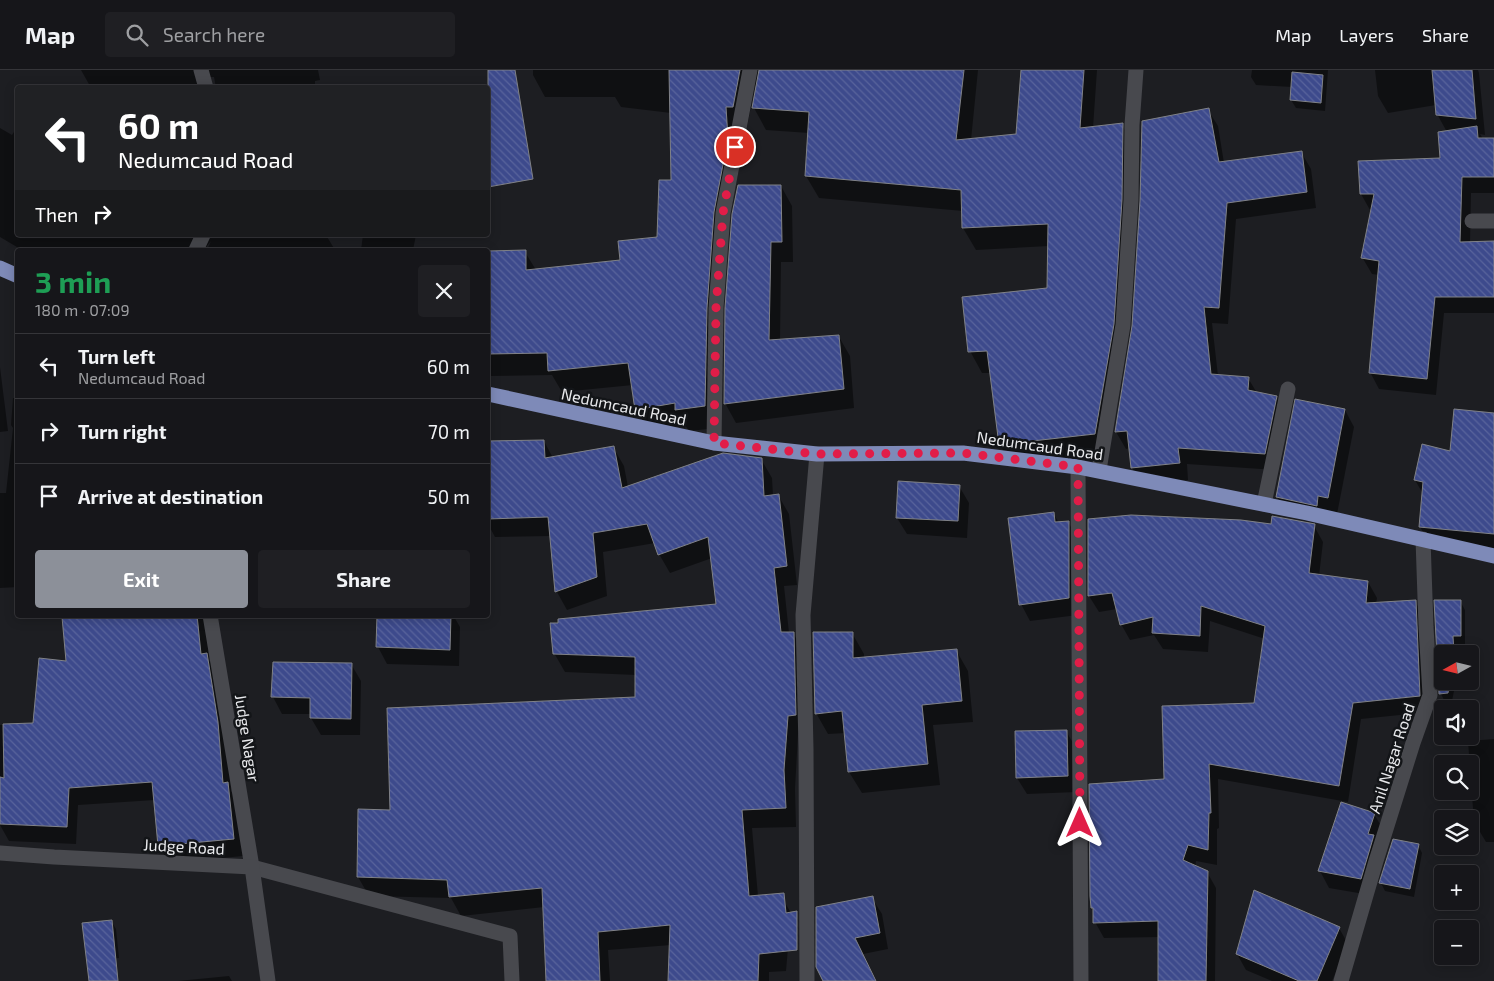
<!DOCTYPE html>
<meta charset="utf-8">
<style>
:root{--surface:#16161a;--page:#1f1f23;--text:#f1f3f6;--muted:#9e9fa2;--line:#353539;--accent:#8c9099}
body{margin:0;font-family:"Exo 2",sans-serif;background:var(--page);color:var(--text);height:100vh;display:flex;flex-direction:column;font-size:19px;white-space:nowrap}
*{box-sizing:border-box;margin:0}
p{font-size:16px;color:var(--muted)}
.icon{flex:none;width:28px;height:28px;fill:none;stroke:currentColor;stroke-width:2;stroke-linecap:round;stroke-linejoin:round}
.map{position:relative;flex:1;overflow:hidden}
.panel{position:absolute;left:15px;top:178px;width:475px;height:370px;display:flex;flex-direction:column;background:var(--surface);border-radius:5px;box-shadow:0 2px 12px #0003,0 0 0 1px var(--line)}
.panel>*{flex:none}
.banner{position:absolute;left:15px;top:15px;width:475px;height:152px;border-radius:5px;box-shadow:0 2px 12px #0003,0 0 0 1px var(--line);background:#202124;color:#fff;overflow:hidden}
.needle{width:32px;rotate:262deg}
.fabs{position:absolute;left:1434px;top:575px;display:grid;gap:10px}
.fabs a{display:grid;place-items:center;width:45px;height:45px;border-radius:5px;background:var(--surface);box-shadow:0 2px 12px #0003,0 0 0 1px var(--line);font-size:25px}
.pin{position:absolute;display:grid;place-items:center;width:42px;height:42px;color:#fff;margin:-21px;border:2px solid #fff;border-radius:50%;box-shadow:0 1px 5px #0007}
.me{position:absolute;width:55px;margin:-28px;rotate:0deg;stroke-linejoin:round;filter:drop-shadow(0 0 4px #0008)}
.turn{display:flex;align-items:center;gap:18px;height:105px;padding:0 20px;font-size:22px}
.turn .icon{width:65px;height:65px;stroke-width:2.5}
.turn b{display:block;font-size:35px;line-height:42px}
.then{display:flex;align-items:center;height:48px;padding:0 20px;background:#0003;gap:10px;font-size:19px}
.round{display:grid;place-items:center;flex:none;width:52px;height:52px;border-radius:5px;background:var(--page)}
.overview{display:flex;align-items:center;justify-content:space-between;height:85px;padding:0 20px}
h1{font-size:30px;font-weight:700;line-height:38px;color:#1e9e55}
.cta{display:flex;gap:10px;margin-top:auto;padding:10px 20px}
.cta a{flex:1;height:58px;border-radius:5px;background:var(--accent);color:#fff;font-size:20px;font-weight:700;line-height:58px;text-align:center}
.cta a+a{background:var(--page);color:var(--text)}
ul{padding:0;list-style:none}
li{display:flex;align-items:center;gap:15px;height:65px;padding:0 20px;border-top:1px solid var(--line)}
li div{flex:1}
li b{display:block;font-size:19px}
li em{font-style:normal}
header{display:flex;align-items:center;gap:30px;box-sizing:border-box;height:70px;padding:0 25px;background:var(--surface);border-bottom:1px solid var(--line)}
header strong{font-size:24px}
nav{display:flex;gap:28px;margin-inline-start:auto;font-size:18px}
.search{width:350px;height:45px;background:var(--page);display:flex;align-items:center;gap:12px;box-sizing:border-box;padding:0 18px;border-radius:5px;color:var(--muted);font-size:19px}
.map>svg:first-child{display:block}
.shadow{fill:#0007}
.building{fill:url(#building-back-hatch);stroke:#808287}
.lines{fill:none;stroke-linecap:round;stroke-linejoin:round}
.minor{stroke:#48494e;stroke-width:15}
.major{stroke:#7e8ab8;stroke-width:15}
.route{stroke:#e11d48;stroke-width:9;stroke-dasharray:0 16.2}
.labels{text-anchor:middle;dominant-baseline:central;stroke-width:5;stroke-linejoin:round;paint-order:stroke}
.street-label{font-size:16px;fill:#e8e9ec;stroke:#131518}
</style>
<header>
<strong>Map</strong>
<div class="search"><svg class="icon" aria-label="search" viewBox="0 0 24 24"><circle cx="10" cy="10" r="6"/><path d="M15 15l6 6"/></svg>Search here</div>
<nav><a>Map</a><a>Layers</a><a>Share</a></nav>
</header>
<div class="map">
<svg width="1494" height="911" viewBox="0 0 1494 911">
<defs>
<pattern id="building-back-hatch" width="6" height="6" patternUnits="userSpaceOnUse" patternTransform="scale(1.25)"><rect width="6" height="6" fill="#3d4a8c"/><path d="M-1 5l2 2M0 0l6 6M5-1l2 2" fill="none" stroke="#59649c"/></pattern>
</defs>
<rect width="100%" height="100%" fill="#1d1e22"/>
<g class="shadow">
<polygon points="81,0 318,0 320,10 315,11 315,18 216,18 214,7 209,7 201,18 102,18 101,15 90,16"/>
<polygon points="533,0 978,0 971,70 1017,65 1022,0 1097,0 1093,58 1122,55 1135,77 1108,386 1044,393 1043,398 1013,397 1000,375 991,303 982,303 970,281 1048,219 1049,176 976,180 963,158 963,141 819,128 806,106 809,63 766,60 754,38 758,14 755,16 726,165 717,358 689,361 685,355 649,361 636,339 633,315 562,322 552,305 488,306 488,182 525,182 536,200 621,192 659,168 672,112 671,43 621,37 615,27 545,27 533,5"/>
<polygon points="1252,0 1328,0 1325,41 1296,38 1291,30 1292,17 1256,15 1251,7"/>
<polygon points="1375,0 1478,0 1479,3 1485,65 1480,64 1483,69 1494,69 1494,123 1471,123 1470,173 1494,172 1494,243 1444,243 1436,325 1379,319 1370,302 1379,205 1372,204 1362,187 1372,140 1370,140 1361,124 1441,89 1447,62 1437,44 1436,35 1388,43 1378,26"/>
<polygon points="1208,40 1218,56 1224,93 1301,82 1311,99 1316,138 1236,149 1228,254 1212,253 1218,306 1248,308 1257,323 1276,327 1286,344 1274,400 1187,394 1188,410 1144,415 1142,415 1132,398 1130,378 1126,379 1116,362 1134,256"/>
<polygon points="17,57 18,165 326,165 335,180 207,180 211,171 204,180 22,180 0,167 0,58 12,65"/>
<polygon points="781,116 792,136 793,192 781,192 780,271 839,267 850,286 854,338 736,353 725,333"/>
<polygon points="363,165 416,165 413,180 361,180"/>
<polygon points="0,297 8,361 0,362"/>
<polygon points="13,328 18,328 18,517 0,518 0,423 6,423 13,358 11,355"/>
<polygon points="1345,340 1354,357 1337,444 1287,444 1277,427"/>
<polygon points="1494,369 1494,484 1432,477 1420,457 1423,424 1415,410 1451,383"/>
<polygon points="544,371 553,388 613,377 624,396 628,417 761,389 772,408 773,426 778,425 789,444 797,515 784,516 789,563 793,563 804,582 806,664 798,664 795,719 796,757 752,758 758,826 780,824 791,843 786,901 769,902 769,911 670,911 671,875 608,880 610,911 547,911 544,837 461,846 451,828 369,826 358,807 360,741 391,741 637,628 636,605 565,602 554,583 717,535 712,488 670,503 659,484 655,473 603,482 607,526 567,540 557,522 551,466 495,467 488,454 488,372"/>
<polygon points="959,416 969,433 967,468 907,464 897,448"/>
<polygon points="1053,443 1059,453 1068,452 1078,469 1078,545 1030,551 1021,534"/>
<polygon points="1272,455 1314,456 1323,472 1319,506 1368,512 1377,528 1376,534 1415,531 1424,547 1429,642 1361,649 1348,732 1218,709 1219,758 1217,759 1217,795 1196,791 1195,797 1207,802 1216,818 1215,911 1159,911 1160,867 1104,868 1095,852 1095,842 1092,838 1165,711 1256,635 1265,569 1210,551 1208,582 1163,579 1154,565 1130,570 1121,554 1117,539 1099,542 1089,526"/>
<polygon points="1436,531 1460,531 1465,540 1465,574 1457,574 1458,584 1442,584 1442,611 1456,611 1452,631 1445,632 1441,624"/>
<polygon points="63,545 205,545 209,590 216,602 228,670 231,721 237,731 243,786 169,793 159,776 155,730 78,735 76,774 9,771 0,755 0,655 34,655 67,592"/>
<polygon points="379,545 453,545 460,557 459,596 387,594 378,577"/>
<polygon points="852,563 864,584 864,588 956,580 968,601 973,652 933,655 940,715 862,723 849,702 846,663 828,664 816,643"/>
<polygon points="274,593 351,594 361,611 360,665 321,665 311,648 311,644 282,644 273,627"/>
<polygon points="1066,661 1076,678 1077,722 1027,724 1017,708"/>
<polygon points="1494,669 1494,772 1486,772 1474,752 1468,671"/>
<polygon points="1374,744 1384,761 1370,825 1329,818 1320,801"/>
<polygon points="1418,775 1422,783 1414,827 1385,821 1381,813"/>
<polygon points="872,828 882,844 888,879 863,884 877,911 825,911"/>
<polygon points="111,851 116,859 119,888 92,891"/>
<polygon points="1339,858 1348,874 1332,911 1272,911 1246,900 1237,884"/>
<polygon points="229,906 232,911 178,911"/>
</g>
<g class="building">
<polygon points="488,0 515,0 533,109 488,117"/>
<polygon points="669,0 740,0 733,37 726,37 728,68 714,142 707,238 705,336 675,340 675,333 635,340 628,293 548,301 547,283 488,284 488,181 526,180 526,200 620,190 618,171 657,167 659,110 671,110"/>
<polygon points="759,0 964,0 956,70 1016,64 1021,0 1084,0 1080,58 1123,53 1122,130 1114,254 1095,364 1032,371 1031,376 999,375 987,281 968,282 962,227 1047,218 1048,154 962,158 961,120 805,106 809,42 752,38"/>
<polygon points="1432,0 1472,0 1476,49 1436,45"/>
<polygon points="1292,2 1323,5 1321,33 1290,30"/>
<polygon points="1209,38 1219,92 1302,81 1307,122 1227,133 1219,238 1204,237 1211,304 1249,307 1248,320 1277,326 1265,384 1178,378 1180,393 1131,398 1127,361 1115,362 1132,256 1140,131 1142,51"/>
<polygon points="1477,56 1478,68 1494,68 1494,107 1462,107 1460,172 1494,171 1494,227 1435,227 1427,309 1369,303 1379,191 1361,188 1374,124 1360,124 1358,91 1440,88 1438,62"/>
<polygon points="738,115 781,115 782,172 771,172 769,270 839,265 844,319 724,334 725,238 732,144"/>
<polygon points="1295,329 1345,339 1328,428 1318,426 1317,436 1276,427"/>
<polygon points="1454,339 1494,343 1494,464 1419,457 1423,412 1414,410 1422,374 1450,381"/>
<polygon points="544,370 545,388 614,376 622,418 723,383 762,388 764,426 779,424 787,496 774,498 781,562 794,562 796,645 788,646 784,700 786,738 742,740 749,826 784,823 786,843 797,841 797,880 759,884 758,911 668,911 670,855 598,862 600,911 546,911 542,818 449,827 447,810 357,807 358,739 390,740 387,638 635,627 635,587 553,584 550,553 558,553 558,549 716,534 708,467 658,485 647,454 593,463 597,507 555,522 548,447 488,449 488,371"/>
<polygon points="898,411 960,415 958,451 896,448"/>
<polygon points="1054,442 1055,452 1069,451 1069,528 1019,535 1008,448"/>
<polygon points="1131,445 1241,450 1271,454 1272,446 1315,454 1309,503 1368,511 1366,533 1416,530 1420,626 1353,633 1339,716 1209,694 1211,743 1209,743 1208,780 1188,775 1183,790 1208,801 1206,911 1158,911 1158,851 1093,853 1093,838 1091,838 1090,826 1089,714 1164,709 1162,636 1254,633 1265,556 1201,536 1200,566 1152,563 1153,547 1120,555 1112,523 1088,526 1088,449"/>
<polygon points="1434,530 1461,530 1461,566 1453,566 1454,584 1442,584 1442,611 1450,611 1448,623 1439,624"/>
<polygon points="79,545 197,545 201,584 207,583 218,652 223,713 228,712 234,769 158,776 152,712 69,718 67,757 0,754 0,707 4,708 3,654 33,653 39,588 66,591 62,547"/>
<polygon points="377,545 451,545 450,580 376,577"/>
<polygon points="813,562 853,562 853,588 957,579 962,631 922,635 928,694 848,702 842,641 815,644"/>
<polygon points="273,592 352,593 351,649 310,648 310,628 271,627"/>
<polygon points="1067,660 1068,706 1016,708 1015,661"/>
<polygon points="1341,732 1375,743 1368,764 1374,765 1361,809 1318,801"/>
<polygon points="1393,769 1419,774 1410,819 1379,813"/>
<polygon points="1254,820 1340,857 1317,911 1299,911 1236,884"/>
<polygon points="873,826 880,863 855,868 876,911 823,911 816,897 816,837"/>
<polygon points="112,850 118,911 89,911 82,853"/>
</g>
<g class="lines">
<g class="minor">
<polyline points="201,0 206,18"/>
<polyline points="1472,151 1494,151"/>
<polyline points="196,180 203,165"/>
<polyline points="714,373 716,238 723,143 750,0"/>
<polyline points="1078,397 1081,911"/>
<polyline points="1099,400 1123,255 1131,130 1132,55 1136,0"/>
<polyline points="1264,434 1288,319"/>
<polyline points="210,545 252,797 510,866 512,911"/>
<polyline points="0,783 54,787 252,797 268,911"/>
<polyline points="807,911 806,679 803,545 817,384"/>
<polyline points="1341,911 1376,791 1413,673 1430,625 1426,557 1423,469"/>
</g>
<g class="major">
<polyline points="0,198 18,206"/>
<polyline points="488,324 714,373 817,384 963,383 1078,397 1307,443 1494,486"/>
</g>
</g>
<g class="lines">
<polyline class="route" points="735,77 723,143 716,238 714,373 817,384 963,383 1078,397 1080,753"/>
</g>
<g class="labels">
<g class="street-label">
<text transform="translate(624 336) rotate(12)">Nedumcaud Road</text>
<text transform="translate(1040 375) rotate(8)">Nedumcaud Road</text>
<text transform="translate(248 668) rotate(81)">Judge Nagar</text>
<text transform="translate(1391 688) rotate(-72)">Anil Nagar Road</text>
<text transform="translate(184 776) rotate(3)">Judge Road</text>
</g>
</g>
</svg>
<div class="fabs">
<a><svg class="needle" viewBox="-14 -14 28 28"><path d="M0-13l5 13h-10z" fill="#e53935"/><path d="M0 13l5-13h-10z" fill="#9e9fa2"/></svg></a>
<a><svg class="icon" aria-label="sound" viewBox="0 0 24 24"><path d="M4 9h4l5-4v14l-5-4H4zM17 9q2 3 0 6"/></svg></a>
<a><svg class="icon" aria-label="search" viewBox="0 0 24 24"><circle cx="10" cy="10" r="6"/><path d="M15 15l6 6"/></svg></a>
<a><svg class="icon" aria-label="layers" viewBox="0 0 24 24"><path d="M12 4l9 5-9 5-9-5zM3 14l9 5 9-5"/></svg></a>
<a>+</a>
<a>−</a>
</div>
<div class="pin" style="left:735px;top:77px;background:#d93025"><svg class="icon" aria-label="arrive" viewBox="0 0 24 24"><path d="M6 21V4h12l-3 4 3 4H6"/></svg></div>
<svg class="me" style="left:1080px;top:753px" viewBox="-20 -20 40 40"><path d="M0-17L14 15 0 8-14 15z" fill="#e11d48" stroke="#fff" stroke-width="4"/></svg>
<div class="banner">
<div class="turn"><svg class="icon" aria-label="left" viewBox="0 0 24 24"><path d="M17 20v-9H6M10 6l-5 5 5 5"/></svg><div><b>60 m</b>Nedumcaud Road</div></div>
<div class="then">Then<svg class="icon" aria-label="right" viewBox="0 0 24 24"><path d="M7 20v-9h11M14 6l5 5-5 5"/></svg></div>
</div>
<section class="panel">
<div class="overview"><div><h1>3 min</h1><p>180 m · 07:09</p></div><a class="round"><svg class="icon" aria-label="close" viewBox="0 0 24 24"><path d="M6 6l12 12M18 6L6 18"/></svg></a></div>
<ul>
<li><svg class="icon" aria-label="left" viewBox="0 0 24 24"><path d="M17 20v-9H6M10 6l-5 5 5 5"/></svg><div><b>Turn left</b><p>Nedumcaud Road</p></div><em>60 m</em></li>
<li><svg class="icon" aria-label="right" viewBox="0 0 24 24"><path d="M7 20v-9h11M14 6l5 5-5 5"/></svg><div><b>Turn right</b></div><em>70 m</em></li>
<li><svg class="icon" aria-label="arrive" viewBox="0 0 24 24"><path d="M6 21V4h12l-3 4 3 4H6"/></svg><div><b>Arrive at destination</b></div><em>50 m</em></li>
</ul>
<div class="cta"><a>Exit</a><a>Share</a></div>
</section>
</div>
